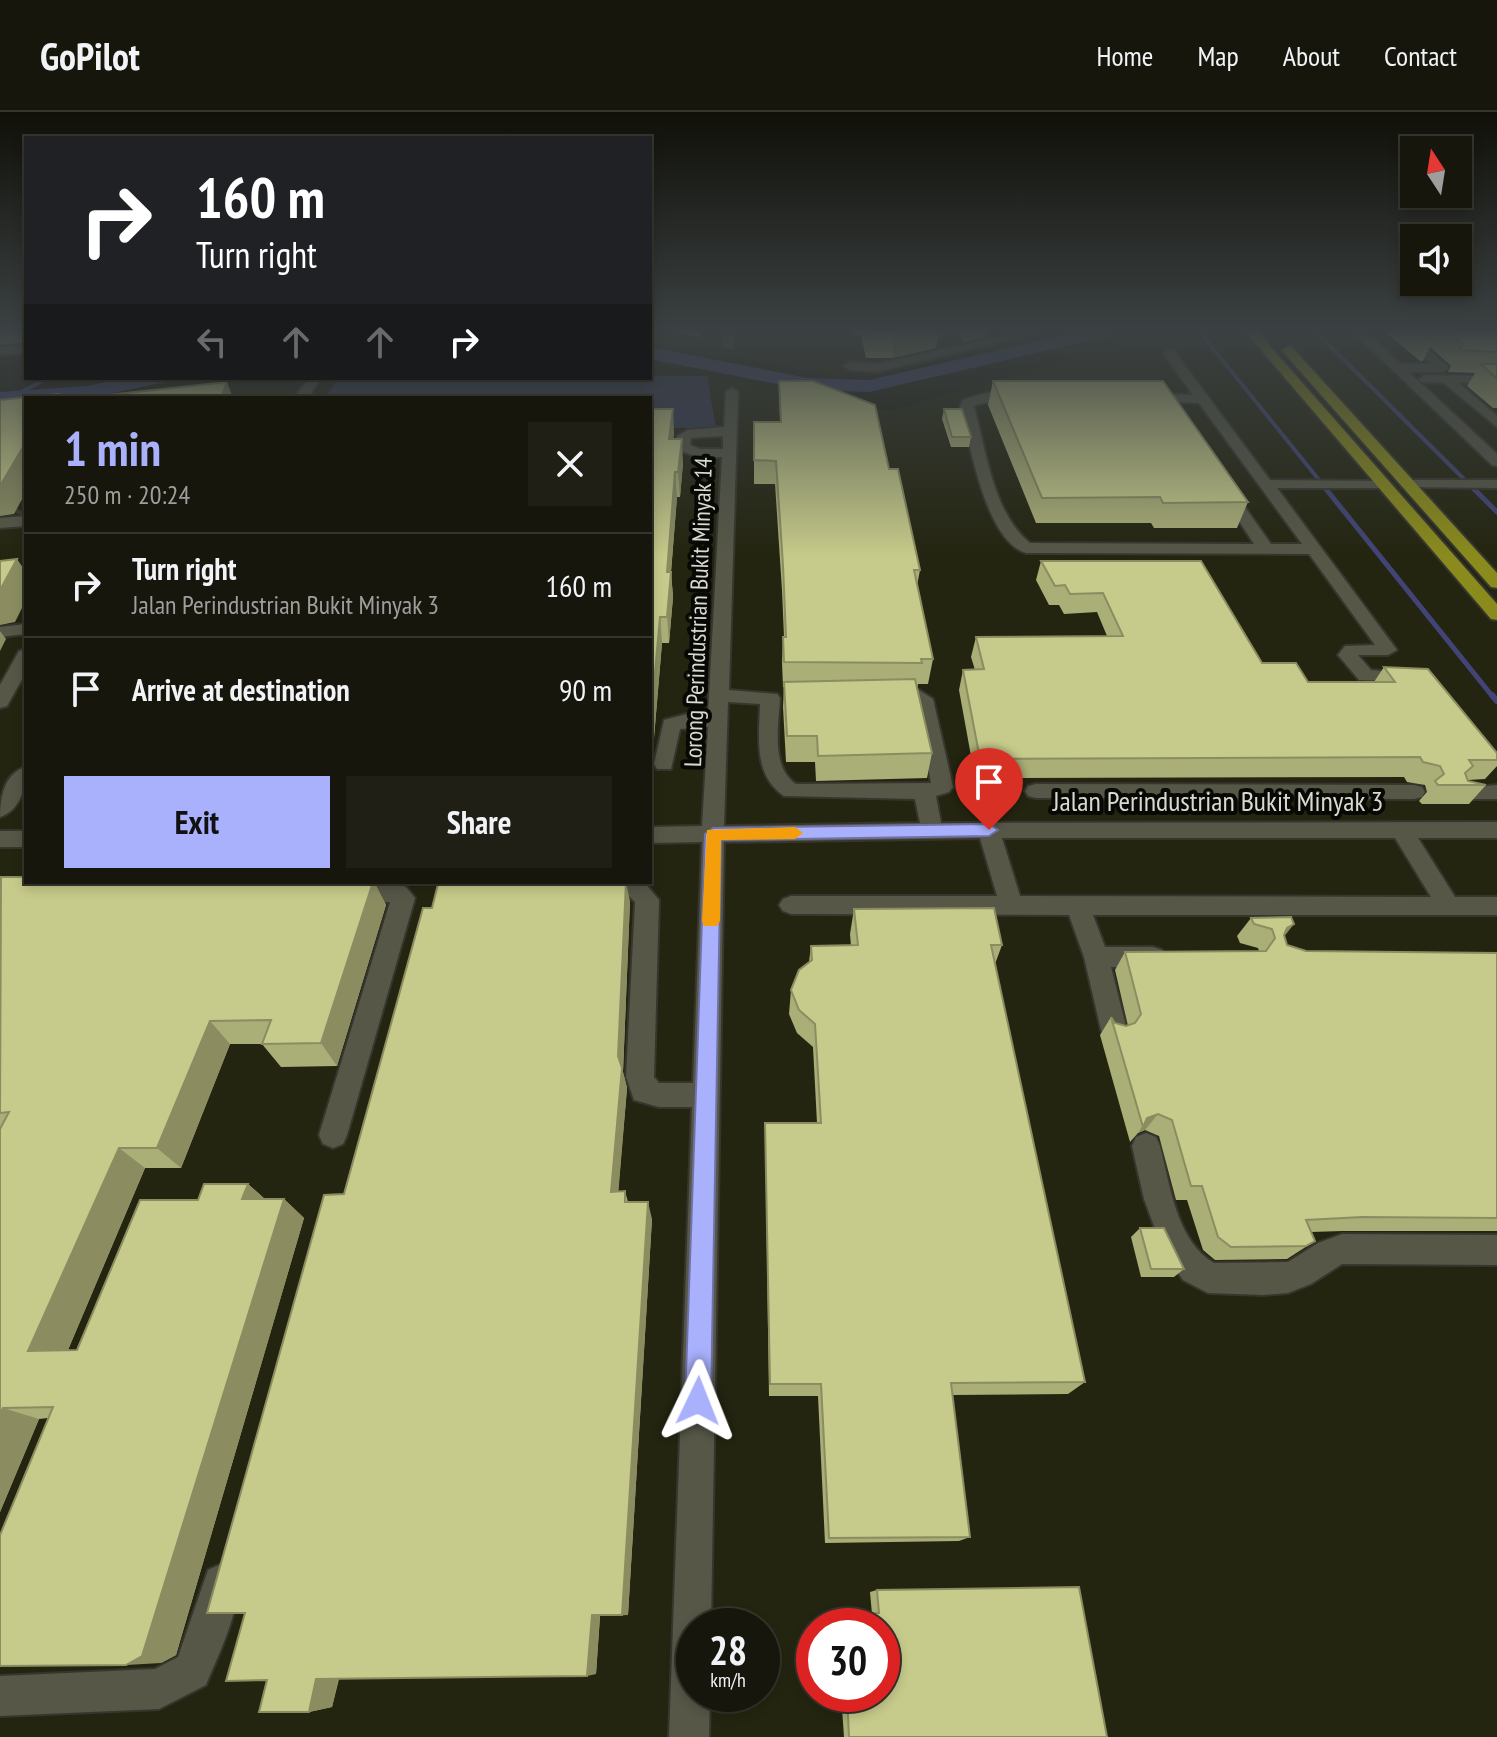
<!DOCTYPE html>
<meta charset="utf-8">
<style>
:root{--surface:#16160c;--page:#1f1f15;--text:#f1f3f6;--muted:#9e9f9d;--line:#35352d;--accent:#a9b0fc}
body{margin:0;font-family:"PT Sans Narrow",sans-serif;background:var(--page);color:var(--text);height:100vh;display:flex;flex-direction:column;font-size:30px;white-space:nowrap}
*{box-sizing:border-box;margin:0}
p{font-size:26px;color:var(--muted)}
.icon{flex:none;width:44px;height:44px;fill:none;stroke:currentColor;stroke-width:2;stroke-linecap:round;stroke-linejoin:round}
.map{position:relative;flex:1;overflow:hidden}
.drawer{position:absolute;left:24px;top:284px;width:628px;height:488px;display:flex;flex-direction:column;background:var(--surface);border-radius:0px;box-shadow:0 4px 12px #0003,0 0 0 2px var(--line)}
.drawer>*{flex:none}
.guide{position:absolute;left:24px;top:24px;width:628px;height:244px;border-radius:0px;box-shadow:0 4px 12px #0003,0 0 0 2px var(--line);background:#202124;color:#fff;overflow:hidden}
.needle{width:52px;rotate:348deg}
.buttons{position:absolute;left:1400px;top:24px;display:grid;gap:16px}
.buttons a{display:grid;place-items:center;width:72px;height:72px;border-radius:0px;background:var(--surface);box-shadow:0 4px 12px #0003,0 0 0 2px var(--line);font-size:40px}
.speed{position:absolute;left:676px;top:1496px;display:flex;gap:16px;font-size:40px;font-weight:700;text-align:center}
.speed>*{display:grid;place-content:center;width:104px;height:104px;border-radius:50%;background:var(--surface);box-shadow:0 4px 12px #0003,0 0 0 2px var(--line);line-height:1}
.speed small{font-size:20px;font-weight:400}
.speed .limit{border:12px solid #d22;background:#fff;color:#111}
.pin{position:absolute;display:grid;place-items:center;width:68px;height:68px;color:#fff;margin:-82px -34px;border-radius:50% 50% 50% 0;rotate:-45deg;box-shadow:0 0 8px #0007}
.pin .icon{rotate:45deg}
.me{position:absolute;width:88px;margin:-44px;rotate:2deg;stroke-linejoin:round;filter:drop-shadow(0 0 6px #0008)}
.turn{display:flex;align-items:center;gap:28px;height:168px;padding:0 40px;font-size:36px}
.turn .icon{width:104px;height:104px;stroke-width:2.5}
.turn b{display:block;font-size:56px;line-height:68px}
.lanes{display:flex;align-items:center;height:76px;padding:0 40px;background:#0003;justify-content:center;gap:40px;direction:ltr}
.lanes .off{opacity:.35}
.round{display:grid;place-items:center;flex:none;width:84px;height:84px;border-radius:0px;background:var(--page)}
.headline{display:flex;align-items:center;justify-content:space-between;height:136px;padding:0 40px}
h1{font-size:48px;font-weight:700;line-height:60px;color:var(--accent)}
.cta{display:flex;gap:16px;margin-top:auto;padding:16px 40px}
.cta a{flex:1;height:92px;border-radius:0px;background:var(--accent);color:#111;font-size:32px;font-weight:700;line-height:92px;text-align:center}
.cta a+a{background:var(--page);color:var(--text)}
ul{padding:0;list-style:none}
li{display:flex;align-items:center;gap:24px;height:104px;padding:0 40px;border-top:2px solid var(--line)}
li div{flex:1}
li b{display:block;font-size:30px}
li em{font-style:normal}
header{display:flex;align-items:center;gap:48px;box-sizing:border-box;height:112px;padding:0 40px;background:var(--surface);border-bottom:2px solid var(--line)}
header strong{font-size:38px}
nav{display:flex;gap:44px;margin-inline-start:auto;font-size:28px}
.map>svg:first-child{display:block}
.built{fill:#242510;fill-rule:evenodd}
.green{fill:#363957}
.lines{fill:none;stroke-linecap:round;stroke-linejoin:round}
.stream-far2{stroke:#424477;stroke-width:4}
.stream-far1{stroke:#424477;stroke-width:5}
.stream{stroke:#424477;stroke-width:6}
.river{fill:#424477;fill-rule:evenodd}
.minor-tunnel{stroke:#3a3a2d;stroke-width:17;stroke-dasharray:17 8;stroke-linecap:butt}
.minor-casing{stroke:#36362f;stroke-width:4}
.major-casing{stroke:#36362f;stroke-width:4}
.minor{fill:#565747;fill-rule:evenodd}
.major{fill:#8a8b1c;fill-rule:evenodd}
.wall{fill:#aaae77}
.shaded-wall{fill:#8b8d61}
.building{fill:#c6ca8a;stroke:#8b8d61;stroke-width:2}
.route{fill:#a9b0fc;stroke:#6e72a4;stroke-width:2}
.slow{fill:#f59e0b}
.labels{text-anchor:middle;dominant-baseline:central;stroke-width:8;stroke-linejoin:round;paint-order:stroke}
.far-street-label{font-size:24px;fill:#d8d9d0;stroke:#080804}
.street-label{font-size:28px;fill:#d8d9d0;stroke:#080804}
</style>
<header>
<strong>GoPilot</strong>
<nav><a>Home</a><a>Map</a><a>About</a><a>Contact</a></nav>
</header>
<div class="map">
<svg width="1497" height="1625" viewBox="0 0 1497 1625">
<rect width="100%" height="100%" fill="#1e1e10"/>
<g class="built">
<polygon points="650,218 1063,218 883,263 838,265 650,230"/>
<path d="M1169,218H1497V1625H0V306L26,302V770H650V286H146L267,266L706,264L782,276L890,299ZM694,1514H762V1582H694ZM814,1514H882V1582H814Z"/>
</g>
<polygon class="green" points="650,264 707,264 716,316 650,316 650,286 325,286 338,266"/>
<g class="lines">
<g class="stream-far2">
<polyline points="1198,218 1328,379"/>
<polyline points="1314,218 1476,379"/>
<polyline points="12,285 48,266"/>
</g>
<g class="stream-far1">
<polyline points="1326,377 1493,585"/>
<polyline points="1474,377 1497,400"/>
</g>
<polyline class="stream" points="1492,583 1497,589"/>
<g class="river">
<polygon points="1086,218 1120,218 1117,222 869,280 807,278 650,247 650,235 807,266 869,268"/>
<polygon points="126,266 169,266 165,270 89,286 26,286 26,291 0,294 0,280 87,274"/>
</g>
<polyline class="minor-tunnel" points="22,404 24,400"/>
<g class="minor-casing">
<g id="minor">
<polygon points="723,218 735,218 733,237 723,234"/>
<polygon points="872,218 924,220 973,218 924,228"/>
<polygon points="1028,218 1048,218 877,260 850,258 844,254 850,250 877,252"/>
<polygon points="1351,218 1364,218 1401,252 1431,252 1402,226 1408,219 1416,219 1415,226 1449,256 1443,260 1409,260 1497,342 1497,354 1492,353"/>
<polygon points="26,233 26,241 0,243 0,235"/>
<path d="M1166,239H1174L1270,368L1387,369L1389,372L1382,376H1277L1397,538L1388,543H1358L1371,558L1414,562L1416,566L1414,570L1359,568L1338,543L1345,534L1375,533L1309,442L1026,441C985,429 970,330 960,294L963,288C980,282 1012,273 1028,284C1013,294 990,286 974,294C986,338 993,401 1030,431L1254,432L1218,377L1225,373L1230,374L1271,432H1302L1199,291L1136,288V282L1141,281L1193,283L1164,242Z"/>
<polygon points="1425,263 1497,264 1497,272 1459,271 1497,304 1497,315 1444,271 1421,270 1419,267"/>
<polygon points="309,266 321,266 308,286 294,286"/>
<path d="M732,276L738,280L729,578L777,582L780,586C779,612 770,655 796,672L931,671L917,593L914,590H888L878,584L888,578H919L933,587L953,675L949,680L936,684L941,711L1497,710V726H1418L1455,785H1497V803H1093L1105,835H1153L1162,838L1165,845L1162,852L1153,855H1111L1127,918L1123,926L1114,929L1105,926L1101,918L1084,845L1069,803L791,802L783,799L779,793L783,787L791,784H997L980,726L724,730L711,1514H694V1582H710L709,1625H669L692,995H659L634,988L626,965L635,790L628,783L589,780L585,774L588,770H644L659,788L654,965L659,971H693L702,730L650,731V715L702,714L708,615L680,617L671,657H657L654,652L664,608L687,602H708L722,345H698L678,338L677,324L688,318L724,315L726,280ZM723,324V337H700L690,333L691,326ZM728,590L760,592C759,625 753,663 784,684L915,687L920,711L724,714ZM1002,726H1395L1431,785L1020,784Z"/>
<polygon points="1407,368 1497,368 1497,376 1402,375 1400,372"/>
<polygon points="26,404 26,414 0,416 0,406"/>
<polygon points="26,512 26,522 0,525 0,515"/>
<polygon points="26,537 26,560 7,594 0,596 0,573 19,539"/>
<path d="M26,655C26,674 21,698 0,705C0,686 4,661 26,655Z"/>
<polygon points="1036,672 1414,673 1422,675 1425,680 1422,685 1414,687 1036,686 1028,684 1025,679 1028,674"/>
<polygon points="1497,673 1497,687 1454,687 1451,682 1454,677"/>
<rect x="0" y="719" width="26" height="16"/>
<polygon points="289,770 398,772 406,775 415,786 347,1023 343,1032 333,1036 323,1032 319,1023 390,790 296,790 288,787 284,781"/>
<path d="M1146,1021L1156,1025L1160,1034C1170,1072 1176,1129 1214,1151L1288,1150L1318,1131L1342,1122L1497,1123V1153L1342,1152L1311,1172L1288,1181L1263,1183L1208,1181L1183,1168L1163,1138L1144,1087L1132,1034L1136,1025Z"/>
<path d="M221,1452L234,1458C247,1487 218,1543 206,1573L159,1597L0,1604V1564L155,1557L178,1545L208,1458Z"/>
</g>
</g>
<g class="major-casing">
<g id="major">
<polygon points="1244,218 1256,218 1497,492 1497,508 1491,507"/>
<polygon points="1288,234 1292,235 1497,461 1497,476 1491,475 1284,241 1282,238"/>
</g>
</g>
<use href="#minor" class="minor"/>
<use href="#major" class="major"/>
</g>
<g class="wall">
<polygon points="666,218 700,218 699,225"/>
<polygon points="851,218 939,218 936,236 892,246 866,246 861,223 852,223"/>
<polygon points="962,218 988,218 987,224 963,230 961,224"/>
<polygon points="1383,218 1422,218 1426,220 1427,218 1497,218 1497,296 1493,296 1467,274 1475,261 1448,260 1451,254 1430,235 1423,249 1420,249"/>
<polygon points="779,269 889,357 920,458 917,474 933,547 928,572 918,572 917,576 932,641 927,666 816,669 815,650 786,650 783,595 784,575 783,575 782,550 783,525 784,525 782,478 775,372 754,372 754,310 780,310"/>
<polygon points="993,269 1248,390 1237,416 1154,416 1151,411 1036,411 988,293"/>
<polygon points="650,297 674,320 673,327 683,351 680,385 677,385 671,460 673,485 669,531 662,531 650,673"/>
<polygon points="944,297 971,325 969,335 951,335 942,307"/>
<polygon points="1041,449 1262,551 1308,570 1374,570 1384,555 1497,641 1497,654 1485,667 1468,668 1468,669 1486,673 1469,692 1422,692 1419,689 1427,680 1425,673 1407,670 1404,665 975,666 959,578 963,558 975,558 971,545 976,525 1107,524 1097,500 1064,502 1059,493 1049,493 1036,468"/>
<polygon points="0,766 26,770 374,770 386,793 337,954 281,955 262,932 230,932 181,1056 145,1056 68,1238 77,1238 198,1088 248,1072 265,1087 284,1087 304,1106 176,1543 161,1551 48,1306 39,1307 0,1400"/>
<polygon points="511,772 630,789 623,960 627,976 618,1080 625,1079 628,1090 652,1107 628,1503 600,1504 596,1562 339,1567 332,1595 309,1600 267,1568 245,1502 207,1501 344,1082 432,796"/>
<polygon points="854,797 1002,833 995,852 1085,1270 1068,1282 952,1283 970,1425 959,1429 825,1431 818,1284 769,1284 765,1011 817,1011 813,935 797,921 789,902 791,878 809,850 811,834 851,834 850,822"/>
<polygon points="1251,806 1284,825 1287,833 1306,839 1497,841 1497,1119 1342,1119 1311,1120 1315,1129 1287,1147 1215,1148 1203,1138 1187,1088 1176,1088 1159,1024 1145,1018 1138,1021 1130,1030 1100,923 1111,905 1115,911 1126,914 1128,914 1115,858 1125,840 1259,839 1258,836 1240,831 1237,824"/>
<polygon points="1140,1116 1184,1157 1174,1165 1141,1165 1131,1125"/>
<polygon points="877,1478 1107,1625 844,1625 841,1582 882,1582 882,1514 838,1514 837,1502 872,1502 870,1480"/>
</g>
<g class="shaded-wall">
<polygon points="21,218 26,218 26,230 0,233 0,221"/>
<polygon points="928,218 939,218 936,236 892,246 894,225"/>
<polygon points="965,218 988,218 987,224 963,230"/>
<polygon points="227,270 233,286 221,286"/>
<polygon points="673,297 674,320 671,351 669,327"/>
<polygon points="682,327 683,351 680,385 678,360"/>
<polygon points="26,330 26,380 14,402 0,404 0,374"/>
<polygon points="675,360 677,385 669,485 667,460"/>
<polygon points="17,447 26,460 26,488 15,510 0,513 0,478"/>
<polygon points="671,460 673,485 669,531 667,505"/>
<polygon points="660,505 662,531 650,673 650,615"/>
<polygon points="0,519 6,527 0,539"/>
<polygon points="373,770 374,770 386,793 337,954 321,931"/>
<polygon points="626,770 630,789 623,960 627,976 617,1097 611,1080"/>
<polygon points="1294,812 1279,831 1287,816"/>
<polygon points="210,909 230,932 181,1056 157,1036"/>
<polygon points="1158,1002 1145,1018 1138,1021 1147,1006"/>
<polygon points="119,1036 145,1056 62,1252 28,1239"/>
<polygon points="248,1072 269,1091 242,1087"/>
<polygon points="284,1087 304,1106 176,1543 161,1551 126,1553"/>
<polygon points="648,1090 652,1107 628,1503 622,1503"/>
<polygon points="3,1296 39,1307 0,1400 0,1302"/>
<polygon points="592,1503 600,1504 596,1562 587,1564"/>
<polygon points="339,1565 332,1595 309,1600 316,1567"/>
</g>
<g class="building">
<polygon points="0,218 21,218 0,221"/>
<polygon points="866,218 928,218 894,225 867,225"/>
<polygon points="1419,218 1422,218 1434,227 1431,227"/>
<polygon points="1446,218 1497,218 1497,240 1460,238 1463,232"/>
<polygon points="1480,252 1497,252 1497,266"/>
<polygon points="779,269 813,269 875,293 889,357 898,357 920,458 914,458 933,547 921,547 922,551 784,550 783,525 786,525 783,453 776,349 754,348 754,310 781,310"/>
<polygon points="993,269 1163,269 1248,390 1163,391 1160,385 1042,386"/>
<polygon points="227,270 221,286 107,286 108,283"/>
<polygon points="59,282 57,286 26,286 26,330 0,374 0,288"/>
<polygon points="650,297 673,297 669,327 682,327 678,360 675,360 667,460 671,460 667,505 660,505 650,615"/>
<polygon points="944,297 962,297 971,325 952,325"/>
<polygon points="17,447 0,478 0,449"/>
<polygon points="1041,449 1201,449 1262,551 1296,551 1308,570 1395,570 1384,555 1428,557 1497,641 1497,648 1469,648 1473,654 1465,661 1468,669 1486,673 1438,673 1435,669 1444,662 1440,654 1423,650 1420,645 980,647 963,558 984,557 976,525 1123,524 1103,481 1070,482 1065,473 1055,474"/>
<polygon points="915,567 932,641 818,644 817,624 787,624 784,570"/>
<polygon points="1,765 26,765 26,770 373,770 321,931 262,932 271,908 210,909 157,1036 119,1036 28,1239 77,1238 140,1088 198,1088 204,1072 248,1072 242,1087 284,1087 142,1544 126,1553 0,1554 0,1423 53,1295 3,1296 0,1302 0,1017 9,1000 0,1001"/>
<polygon points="462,770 504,770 504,772 545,771 546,770 626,770 618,944 622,956 611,1080 625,1079 625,1090 648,1090 622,1503 592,1503 587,1564 316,1567 309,1600 259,1600 267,1568 226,1569 245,1501 207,1501 324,1083 344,1082 423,796 432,796 438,772 461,772"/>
<polygon points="994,796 1002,833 991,833 1085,1270 951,1271 970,1425 829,1426 821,1272 770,1272 765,1011 821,1011 815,912 799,898 791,878 799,858 812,848 811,834 858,833 854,797"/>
<polygon points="1291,805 1294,812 1287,816 1284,823 1287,833 1306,839 1497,841 1497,1106 1362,1105 1306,1108 1315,1129 1306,1134 1231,1135 1218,1125 1202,1074 1191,1074 1172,1008 1158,1002 1147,1006 1143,1015 1111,905 1115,911 1126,914 1135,911 1141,902 1125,840 1266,839 1275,826 1272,817 1254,812 1251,806"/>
<polygon points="1140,1116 1164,1116 1184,1157 1151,1157"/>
<polygon points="1079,1475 1107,1625 849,1625 847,1582 882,1582 882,1514 843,1514 842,1502 879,1501 877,1478"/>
</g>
<linearGradient id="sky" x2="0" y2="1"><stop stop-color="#101009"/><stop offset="0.49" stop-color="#3b4142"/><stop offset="1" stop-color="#3b4142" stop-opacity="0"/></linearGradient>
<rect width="1497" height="445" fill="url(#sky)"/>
<polygon class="route" points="989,712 998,718 989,724 721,728 711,1289 707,1298 698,1302 689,1298 685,1289 705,722 713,716"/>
<polygon class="slow" points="795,715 803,721 795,727 721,728 720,809 717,814 704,814 702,809 707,718"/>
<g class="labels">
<g class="far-street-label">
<text transform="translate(698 500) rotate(-88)">Lorong Perindustrian Bukit Minyak 14</text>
</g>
<g class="street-label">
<text x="1218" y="688">Jalan Perindustrian Bukit Minyak 3</text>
</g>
</g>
</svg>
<div class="buttons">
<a><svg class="needle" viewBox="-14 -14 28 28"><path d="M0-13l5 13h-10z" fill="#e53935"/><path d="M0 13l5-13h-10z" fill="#9e9f9d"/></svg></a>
<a><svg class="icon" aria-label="sound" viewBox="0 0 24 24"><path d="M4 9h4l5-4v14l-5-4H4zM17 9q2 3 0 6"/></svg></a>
</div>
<div class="speed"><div>28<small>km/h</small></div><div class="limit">30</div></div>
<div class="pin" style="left:989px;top:718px;background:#d93025"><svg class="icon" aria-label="arrive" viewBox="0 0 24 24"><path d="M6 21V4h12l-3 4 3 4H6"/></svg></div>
<svg class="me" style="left:698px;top:1289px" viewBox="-20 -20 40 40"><path d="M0-17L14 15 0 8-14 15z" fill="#a9b0fc" stroke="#fff" stroke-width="4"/></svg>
<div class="guide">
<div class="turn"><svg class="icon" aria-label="right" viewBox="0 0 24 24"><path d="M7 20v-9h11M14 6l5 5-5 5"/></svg><div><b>160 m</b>Turn right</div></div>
<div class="lanes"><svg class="icon off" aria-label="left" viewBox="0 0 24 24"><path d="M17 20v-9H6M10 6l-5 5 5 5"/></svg><svg class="icon off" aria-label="ahead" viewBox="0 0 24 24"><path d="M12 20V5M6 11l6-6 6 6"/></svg><svg class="icon off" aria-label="ahead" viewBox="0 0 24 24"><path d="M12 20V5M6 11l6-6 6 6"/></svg><svg class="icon" aria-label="right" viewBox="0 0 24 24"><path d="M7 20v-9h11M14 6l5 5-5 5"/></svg></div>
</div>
<section class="drawer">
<div class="headline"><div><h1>1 min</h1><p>250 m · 20:24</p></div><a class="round"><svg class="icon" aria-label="close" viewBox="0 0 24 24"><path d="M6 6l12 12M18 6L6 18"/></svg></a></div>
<ul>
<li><svg class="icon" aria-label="right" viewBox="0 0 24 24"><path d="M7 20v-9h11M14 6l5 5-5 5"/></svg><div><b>Turn right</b><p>Jalan Perindustrian Bukit Minyak 3</p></div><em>160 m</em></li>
<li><svg class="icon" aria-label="arrive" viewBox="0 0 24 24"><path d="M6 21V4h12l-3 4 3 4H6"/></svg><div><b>Arrive at destination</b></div><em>90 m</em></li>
</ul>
<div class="cta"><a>Exit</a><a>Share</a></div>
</section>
</div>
